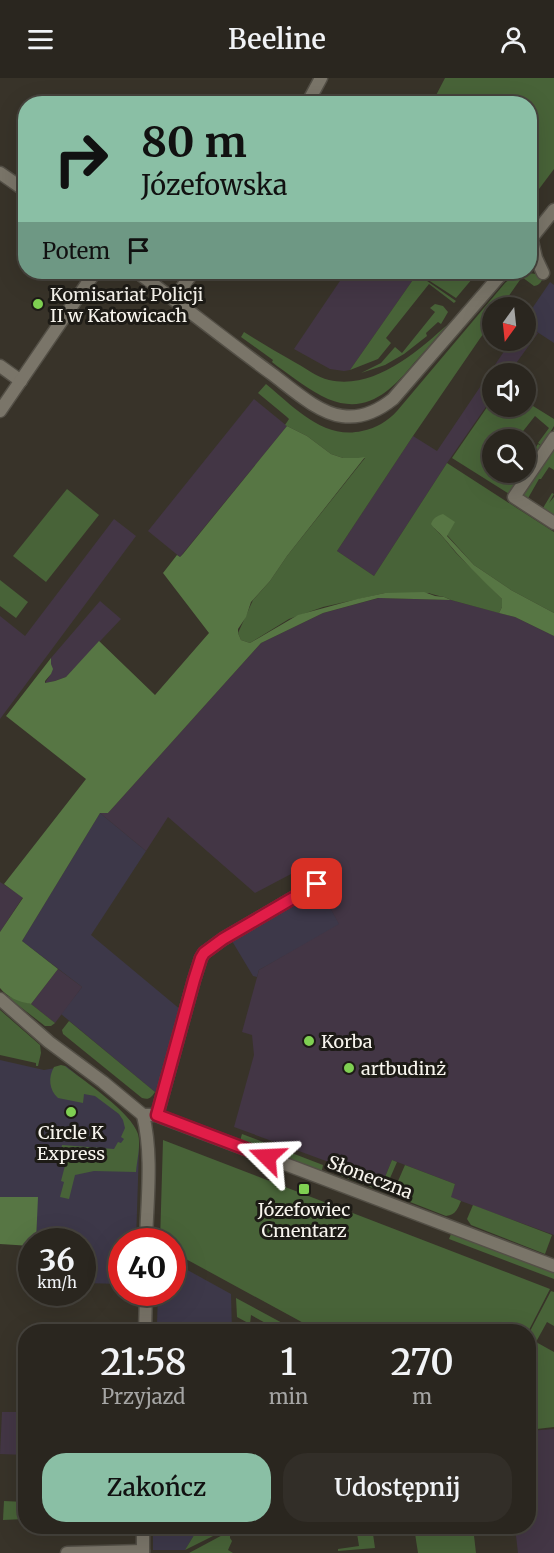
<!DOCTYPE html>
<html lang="pl">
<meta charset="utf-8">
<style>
:root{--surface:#2a261f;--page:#322e28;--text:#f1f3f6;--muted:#a5a5a4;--line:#46433d;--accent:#8abfa5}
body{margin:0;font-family:Merriweather,serif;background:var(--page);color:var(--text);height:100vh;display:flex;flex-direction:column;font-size:22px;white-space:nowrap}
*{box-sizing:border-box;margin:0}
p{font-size:20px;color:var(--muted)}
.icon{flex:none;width:33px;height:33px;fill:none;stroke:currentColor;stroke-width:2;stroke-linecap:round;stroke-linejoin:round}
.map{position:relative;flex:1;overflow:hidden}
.side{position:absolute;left:18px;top:1246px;width:518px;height:210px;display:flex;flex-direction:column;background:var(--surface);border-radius:24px;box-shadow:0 6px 24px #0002,0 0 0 2px var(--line)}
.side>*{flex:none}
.hud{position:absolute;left:18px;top:18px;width:519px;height:183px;border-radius:24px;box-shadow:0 6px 24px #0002,0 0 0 2px var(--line);background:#8abfa5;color:#111;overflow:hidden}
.needle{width:39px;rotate:195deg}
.buttons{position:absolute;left:482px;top:219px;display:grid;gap:12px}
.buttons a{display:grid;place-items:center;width:54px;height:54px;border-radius:50%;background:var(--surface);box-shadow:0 6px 24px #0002,0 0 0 2px var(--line);font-size:30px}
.speed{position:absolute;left:18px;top:1150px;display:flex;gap:12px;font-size:30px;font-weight:700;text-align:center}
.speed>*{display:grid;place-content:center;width:78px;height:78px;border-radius:50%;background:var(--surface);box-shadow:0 6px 24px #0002,0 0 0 2px var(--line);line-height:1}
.speed small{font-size:15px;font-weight:400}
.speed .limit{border:9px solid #d22;background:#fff;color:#111}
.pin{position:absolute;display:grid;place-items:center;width:51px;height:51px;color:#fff;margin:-26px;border-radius:12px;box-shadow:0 3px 9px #0006}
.me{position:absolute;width:66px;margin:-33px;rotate:291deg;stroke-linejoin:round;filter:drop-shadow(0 0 4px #0008)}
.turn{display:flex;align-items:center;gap:21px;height:126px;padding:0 24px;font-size:27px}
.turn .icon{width:78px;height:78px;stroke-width:2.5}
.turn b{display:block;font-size:42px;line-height:51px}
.then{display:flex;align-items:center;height:57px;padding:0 24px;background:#0003;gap:12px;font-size:22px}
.eta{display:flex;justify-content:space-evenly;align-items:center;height:102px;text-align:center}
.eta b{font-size:36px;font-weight:600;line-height:42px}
.cta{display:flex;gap:12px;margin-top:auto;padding:12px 24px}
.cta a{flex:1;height:69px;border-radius:24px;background:var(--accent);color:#111;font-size:24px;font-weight:600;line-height:69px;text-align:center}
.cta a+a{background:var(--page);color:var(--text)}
header{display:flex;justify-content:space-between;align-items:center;height:78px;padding:0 24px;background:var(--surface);font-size:27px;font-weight:600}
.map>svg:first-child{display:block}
.commercial{fill:#3d3849}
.industrial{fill:#433645}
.green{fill:#486338}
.forest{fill:#577644}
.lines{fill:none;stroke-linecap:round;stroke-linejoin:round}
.minor-casing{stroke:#534f46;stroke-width:15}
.minor{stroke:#7a7569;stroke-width:12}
.route-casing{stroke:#92132f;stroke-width:15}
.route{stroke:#e11d48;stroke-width:10}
.poi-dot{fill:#7fd052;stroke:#1d1b16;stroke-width:2}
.labels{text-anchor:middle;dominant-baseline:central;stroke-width:6;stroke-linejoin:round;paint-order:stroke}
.poi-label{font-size:18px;fill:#f8f5ee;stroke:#1d1b16;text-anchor:start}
.street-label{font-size:18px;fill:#f8f5ee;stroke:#1d1b16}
</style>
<header><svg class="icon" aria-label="menu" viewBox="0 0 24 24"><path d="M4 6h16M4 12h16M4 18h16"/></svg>Beeline<svg class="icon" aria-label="person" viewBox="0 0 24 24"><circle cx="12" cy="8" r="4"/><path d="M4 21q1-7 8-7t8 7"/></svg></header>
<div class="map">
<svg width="554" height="1475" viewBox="0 0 554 1475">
<rect width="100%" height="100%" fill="#383329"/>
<g class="commercial">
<polygon points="550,204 554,207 554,265 525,246 525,241"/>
<polygon points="100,735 146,773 91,857 181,932 159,1009 155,1014 61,936 82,909 22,863"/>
<polygon points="321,813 340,847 259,892 257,899 253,898 232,863"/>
<polygon points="0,982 44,992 66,988 124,1036 134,1048 138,1060 139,1071 136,1164 122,1164 121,1206 83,1205 82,1164 36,1164 37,1120 0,1119"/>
<polygon points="173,1184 231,1216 232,1254 173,1254 157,1246 158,1215 172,1215"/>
<polygon points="153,1449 199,1449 185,1472 153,1472"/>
</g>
<g class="industrial">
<polygon points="346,194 413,194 417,196 350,292 344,293 330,291 294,271"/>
<polygon points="525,246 538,255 509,295 492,296 492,320 447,385 374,498 337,473 413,358 437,373 511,263 525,262"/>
<polygon points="254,321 287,348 180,479 148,453"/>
<polygon points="114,441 136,458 0,641 0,538 25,558"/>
<polygon points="379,520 451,522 515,539 554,558 554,1157 450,1119 455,1106 392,1082 383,1104 234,1049 254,977 252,957 242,954 259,892 339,846 317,806 310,786 255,815 168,739 146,773 100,735 108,735 261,565 323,535"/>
<polygon points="100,523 121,541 66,599 55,603 45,605 51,596 51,580"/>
<polygon points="0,804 23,819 0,854"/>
<polygon points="58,891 82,909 55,945 31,926"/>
<polygon points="2,1334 25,1334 25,1377 0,1376"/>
<polygon points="554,1351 554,1475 518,1475 515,1449 528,1449 528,1353"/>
</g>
<g class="green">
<polygon points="445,0 554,0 554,91 530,123 530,26 432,25"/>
<polygon points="416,194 478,194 456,220"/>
<path d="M521,194L536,196L542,202C541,205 537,208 534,208L522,199L501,229L492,230V243L413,358L337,473L374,498L447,385L554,454V535L511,512L474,487L447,457L433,449L442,458L456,475L502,521V529L499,535L451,522C445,518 436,518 429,515H385L323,529L289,541L250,565L241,562L238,555L253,522L270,503L287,478L365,380H343L331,376L307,358L285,347L289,341L287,339L258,315L266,306C293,328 323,362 362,353C376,350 387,344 397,333L505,205L512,199Z"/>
<polygon points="417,196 456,223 454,225 429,206 386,260 391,265 378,281 350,292"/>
<polygon points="435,226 443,228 448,234 441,246 438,244 426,255 427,258 404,276 385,287 361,295 381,285 395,269 402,275 435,234 430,230"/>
<path d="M447,247C436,260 425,273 414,285C391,313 367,337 328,321C310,313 293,299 277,288L272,284L273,282L241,259L244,254C261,265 278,275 296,285C307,291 317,299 329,302C374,312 417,274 447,247Z"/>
<polygon points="492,322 492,328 525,328 525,323 554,341 554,348 542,368 538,365 549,350 535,338 520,357 521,359 519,361 492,362 492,394 525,394 525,378 529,380 538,366 543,369 554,351 554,355 514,419 452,380"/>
<polygon points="554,364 554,392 549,389 541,401 539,401 527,422 536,428 537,426 543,430 552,415 554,416 549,425 554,419 554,441 526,422 522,415 525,407"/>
<polygon points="67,411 99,437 46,504 13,478"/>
<polygon points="0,502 28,524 16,540 0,528"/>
<polygon points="5,917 31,926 55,945 51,948 45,948"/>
<polygon points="0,932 40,967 41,975 38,988 36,988 36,985 0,977"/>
<path d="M69,943L155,1014C151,1020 149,1022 142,1020L63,956L62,952Z"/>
<path d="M61,987L65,988C84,1003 131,1034 138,1056C141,1067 137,1082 136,1094L94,1093L75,1097L69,1121L60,1119L64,1104L61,1103L68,1076L61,1073L62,1067L114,1071L118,1064L121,1065L124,1061L121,1059L125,1050L123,1042L119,1036L95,1018L84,1016L83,1025L58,1020C49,1012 48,999 54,989Z"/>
<polygon points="242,1056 323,1087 322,1092 317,1092 240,1063"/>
<polygon points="163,1062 550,1211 528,1254 320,1254 173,1174 172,1164 160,1164"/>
<polygon points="392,1082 397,1084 384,1114 341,1098 339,1094 339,1088 383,1104"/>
<path d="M405,1087L455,1106L451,1119L461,1123C458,1130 456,1137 446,1138L392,1117Z"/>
<polygon points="473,1127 552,1157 545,1176 471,1147 467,1141"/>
<polygon points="451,1156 554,1195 554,1201 449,1161"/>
<polygon points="551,1213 554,1214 554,1248 547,1244 536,1264 554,1274 554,1349 528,1352 528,1257"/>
<polygon points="236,1220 299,1254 282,1254 251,1237 250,1246 237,1239"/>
<polygon points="4,1423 25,1424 25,1441 3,1442"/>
<polygon points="199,1449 231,1449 185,1472"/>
<polygon points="356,1449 372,1449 375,1470 338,1473 338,1471 359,1468"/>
<polygon points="414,1449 473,1449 476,1475 418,1475"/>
<polygon points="230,1453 230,1460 232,1463 228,1472 233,1475 189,1475"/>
</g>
<g class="forest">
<path d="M287,348L307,358L331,376L343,380H358L365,379L287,478L270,503L251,524L246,539L238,551V555L241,562L250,565L298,537L357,521L385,515L424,514L435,518L444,519L451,522L378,520L323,535L261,565L108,735H100L22,863L58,891L31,926C19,924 7,919 0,910V854L23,820L4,806L86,701L6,638L51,580V586L53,591L51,596L45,603V605L55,603L66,599L99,563L155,617L209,555L163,495L177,477L180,479L183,476Z"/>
<path d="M443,436L455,444L447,458L474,487L511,512L554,535V558L515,539L499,535L502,529V521C481,501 461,481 443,459C439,454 434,451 431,446C433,440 437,438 443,436Z"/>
<polygon points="0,1119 38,1119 36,1164 32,1164 31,1168 0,1166"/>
</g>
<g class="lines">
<g class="minor-casing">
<g id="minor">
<polyline points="307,26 321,0"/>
<polyline points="0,95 26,113"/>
<polyline points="531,159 536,180 543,195"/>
<polyline points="530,162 554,132"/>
<path d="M137,194C183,228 227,263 272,296C292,311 318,335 342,338C362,341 378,333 393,321L503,194"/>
<polyline points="174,221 193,194"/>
<polyline points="0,288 21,303"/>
<polyline points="0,333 95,194"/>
<polyline points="554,360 514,419 554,445"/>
<polyline points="0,921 49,964 103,1004 143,1037 157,1037 161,1039 554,1188"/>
<path d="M143,1037C153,1078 147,1122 146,1164"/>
<polyline points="157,1037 194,902 201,880 204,875 223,861 317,806"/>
<polyline points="145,1254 146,1215"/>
<polyline points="67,1475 143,1473"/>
<polyline points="143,1475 143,1449"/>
</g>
</g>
<use href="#minor" class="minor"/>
</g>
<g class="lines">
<g class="route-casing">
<polyline id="route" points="267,1079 157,1037 194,902 201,880 204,875 223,861 317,806"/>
</g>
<use href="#route" class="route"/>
</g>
<g class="poi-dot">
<circle cx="38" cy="226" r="6"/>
<circle cx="309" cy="963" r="6"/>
<circle cx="349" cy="990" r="6"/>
<circle cx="71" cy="1034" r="6"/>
<rect x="298" y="1105" width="12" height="12" rx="3"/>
</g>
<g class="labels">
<g class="poi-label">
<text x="50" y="216">Komisariat Policji<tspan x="50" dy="21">II w Katowicach</tspan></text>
<text x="321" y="963">Korba</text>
<text x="361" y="990">artbudinż</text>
<text x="71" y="1054" text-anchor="middle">Circle K<tspan x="71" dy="21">Express</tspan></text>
<text x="304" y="1131" text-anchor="middle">Józefowiec<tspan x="304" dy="21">Cmentarz</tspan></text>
</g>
<g class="street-label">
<text transform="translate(370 1099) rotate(21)">Słoneczna</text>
</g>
</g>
</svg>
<div class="buttons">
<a><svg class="needle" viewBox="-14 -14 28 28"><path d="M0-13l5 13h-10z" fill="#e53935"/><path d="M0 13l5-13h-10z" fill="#a5a5a4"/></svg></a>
<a><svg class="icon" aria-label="sound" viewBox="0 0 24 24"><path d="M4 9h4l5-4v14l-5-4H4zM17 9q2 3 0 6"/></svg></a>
<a><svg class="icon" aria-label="search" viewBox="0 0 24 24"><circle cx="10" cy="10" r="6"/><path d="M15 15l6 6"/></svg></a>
</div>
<div class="speed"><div>36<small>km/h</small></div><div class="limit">40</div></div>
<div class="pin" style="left:317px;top:806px;background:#d93025"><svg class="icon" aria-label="arrive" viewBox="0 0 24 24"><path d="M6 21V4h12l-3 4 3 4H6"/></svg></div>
<svg class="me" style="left:267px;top:1079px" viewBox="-20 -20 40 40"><path d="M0-17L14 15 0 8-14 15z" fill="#e11d48" stroke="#fff" stroke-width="4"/></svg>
<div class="hud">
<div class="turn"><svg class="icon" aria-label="right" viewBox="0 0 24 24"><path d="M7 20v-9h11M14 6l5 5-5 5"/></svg><div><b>80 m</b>Józefowska</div></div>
<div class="then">Potem<svg class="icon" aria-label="arrive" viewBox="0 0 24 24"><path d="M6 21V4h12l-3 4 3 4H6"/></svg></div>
</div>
<section class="side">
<div class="eta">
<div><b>21:58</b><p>Przyjazd</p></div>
<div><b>1</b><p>min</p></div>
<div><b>270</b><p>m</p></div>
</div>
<div class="cta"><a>Zakończ</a><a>Udostępnij</a></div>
</section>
</div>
